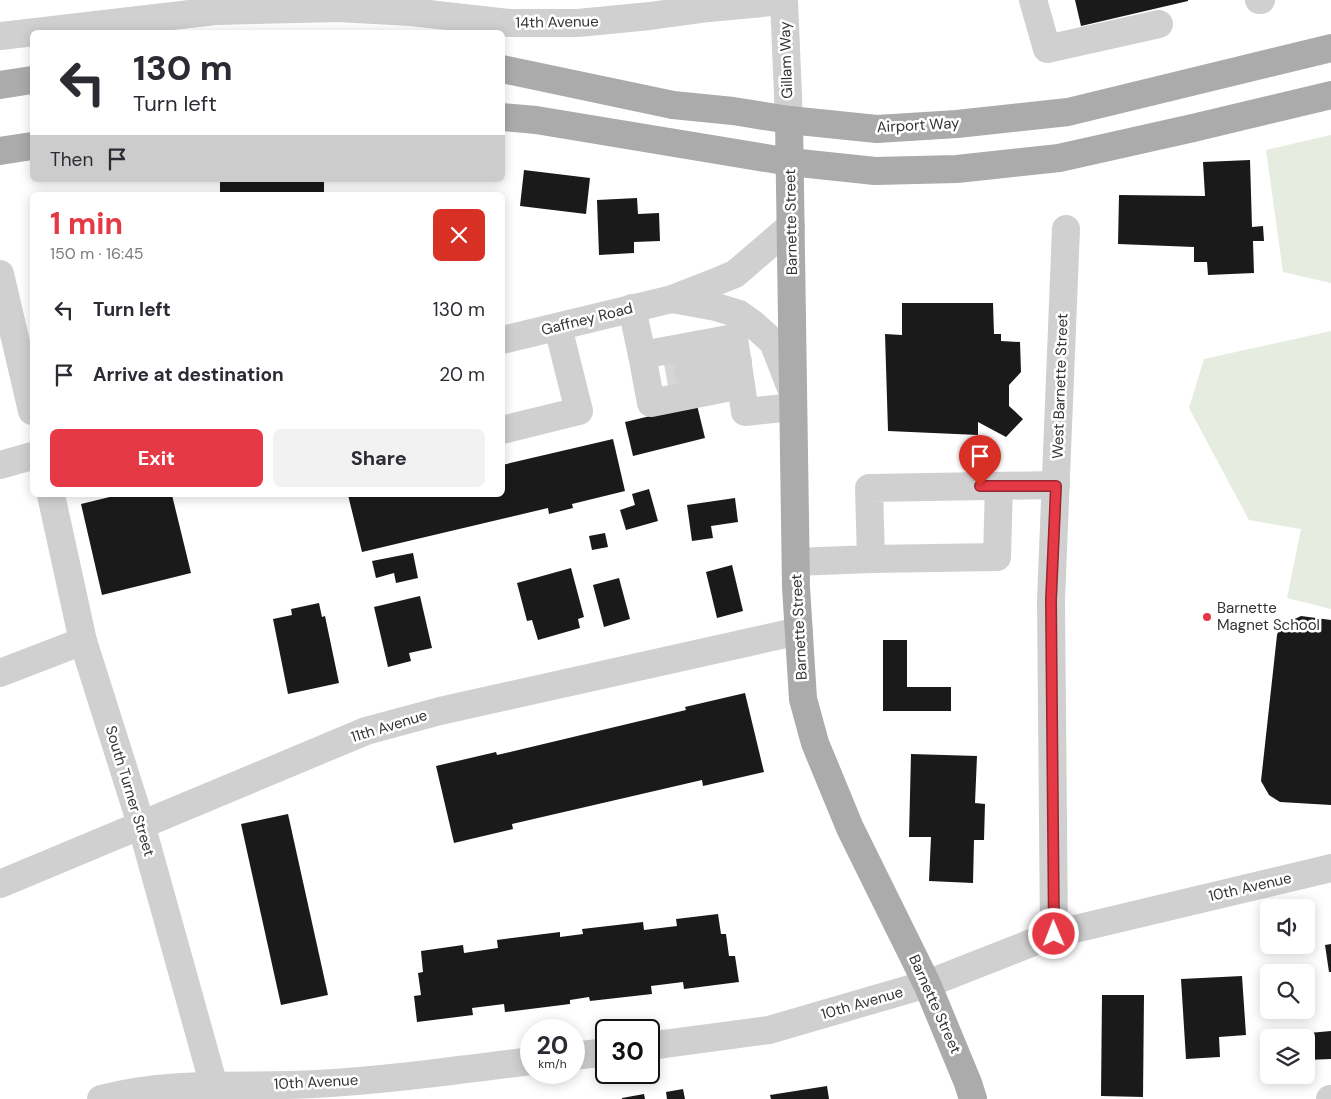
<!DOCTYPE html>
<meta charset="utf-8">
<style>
:root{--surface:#fff;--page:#f2f2f3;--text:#2b2b33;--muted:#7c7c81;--accent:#e63946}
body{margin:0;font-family:"DM Sans",sans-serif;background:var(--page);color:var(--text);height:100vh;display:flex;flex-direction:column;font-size:19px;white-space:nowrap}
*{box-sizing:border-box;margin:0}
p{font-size:16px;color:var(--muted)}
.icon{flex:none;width:28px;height:28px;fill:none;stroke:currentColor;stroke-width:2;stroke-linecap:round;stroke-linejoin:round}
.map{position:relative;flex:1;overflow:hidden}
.side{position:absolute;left:30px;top:192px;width:475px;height:305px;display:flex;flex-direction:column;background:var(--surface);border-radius:8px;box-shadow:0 2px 12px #0003}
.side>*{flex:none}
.banner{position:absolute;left:30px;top:30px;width:475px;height:152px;border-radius:8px;box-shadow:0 2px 12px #0003;background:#fff;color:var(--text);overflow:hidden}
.buttons{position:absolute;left:1260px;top:899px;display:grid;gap:10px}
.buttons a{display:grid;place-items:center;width:55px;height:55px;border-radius:8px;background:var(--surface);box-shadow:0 2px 12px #0003;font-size:25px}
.speed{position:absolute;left:520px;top:1019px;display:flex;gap:10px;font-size:25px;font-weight:700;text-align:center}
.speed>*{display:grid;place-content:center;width:65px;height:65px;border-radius:50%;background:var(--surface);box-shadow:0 2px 12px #0003;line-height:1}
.speed small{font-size:12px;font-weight:400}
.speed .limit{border:2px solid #111;border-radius:8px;background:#fff;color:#111}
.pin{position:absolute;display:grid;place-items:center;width:42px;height:42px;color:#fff;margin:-51px -21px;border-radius:50% 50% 50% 0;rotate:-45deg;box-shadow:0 0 5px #0007}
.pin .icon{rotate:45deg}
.me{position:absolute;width:55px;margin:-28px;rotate:359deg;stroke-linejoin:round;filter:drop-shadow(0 0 4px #0008)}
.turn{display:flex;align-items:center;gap:18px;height:105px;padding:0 20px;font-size:22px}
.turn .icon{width:65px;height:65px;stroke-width:2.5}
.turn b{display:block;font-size:35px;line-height:42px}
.then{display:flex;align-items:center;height:48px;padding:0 20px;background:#0003;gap:10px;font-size:19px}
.round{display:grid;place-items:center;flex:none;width:52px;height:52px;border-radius:8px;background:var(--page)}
.head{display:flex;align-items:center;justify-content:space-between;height:85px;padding:0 20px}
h1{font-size:30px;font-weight:700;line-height:38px;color:var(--accent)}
.cta{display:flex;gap:10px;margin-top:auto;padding:10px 20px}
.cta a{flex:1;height:58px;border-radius:8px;background:var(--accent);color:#fff;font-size:20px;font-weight:700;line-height:58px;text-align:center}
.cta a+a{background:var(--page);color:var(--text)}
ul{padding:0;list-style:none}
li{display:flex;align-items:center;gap:15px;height:65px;padding:0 20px}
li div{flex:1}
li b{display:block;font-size:19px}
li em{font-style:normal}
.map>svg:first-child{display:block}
.green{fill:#e6ecdf}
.building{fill:#1a1a1a}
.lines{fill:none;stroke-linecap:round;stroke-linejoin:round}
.minor-tunnel{stroke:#d6d6d6;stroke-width:28;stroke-dasharray:28 14;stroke-linecap:butt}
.minor{stroke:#d0d0d0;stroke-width:28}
.major{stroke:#ababab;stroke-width:28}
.route-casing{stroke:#96252e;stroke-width:12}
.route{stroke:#e63946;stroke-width:9}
.poi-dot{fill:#e63946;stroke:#fff;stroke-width:2}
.labels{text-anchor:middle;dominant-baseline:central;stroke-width:5;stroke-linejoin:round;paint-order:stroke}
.street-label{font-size:15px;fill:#333;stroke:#fff}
.poi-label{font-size:15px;fill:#333;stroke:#fff;text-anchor:start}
</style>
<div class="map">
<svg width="1331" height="1099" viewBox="0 0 1331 1099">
<rect width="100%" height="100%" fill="#fff"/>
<g class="green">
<polygon points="1331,135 1331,283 1283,272 1266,150"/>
<polygon points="1331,331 1331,609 1287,598 1301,529 1249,520 1189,408 1204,359"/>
</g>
<g class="building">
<polygon points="1075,0 1188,0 1188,1 1081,26"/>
<polygon points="1250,160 1252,227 1263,226 1264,241 1253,241 1254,273 1208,275 1207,262 1194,262 1194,247 1118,244 1119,195 1205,196 1203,162"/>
<polygon points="524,170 590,178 586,214 520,206"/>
<rect x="220" y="180" width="104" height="15"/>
<polygon points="637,198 638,214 659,213 660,241 634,242 634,253 599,255 597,200"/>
<polygon points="902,303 993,303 994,334 1001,334 1001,341 1020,342 1021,372 1009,385 1009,406 1023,419 1006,437 978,422 978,435 888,431 885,334 902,335"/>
<polygon points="697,405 705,438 633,456 625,422"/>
<polygon points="613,439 625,491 572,504 573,508 549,514 548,508 362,552 348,495 502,495 502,465"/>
<polygon points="649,489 658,521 626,530 620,510 635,505 632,494"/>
<polygon points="118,495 172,495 191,573 102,595 81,504"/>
<polygon points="735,498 738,522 711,526 713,538 692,541 687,505"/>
<polygon points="605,533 608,547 592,550 589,536"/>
<polygon points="413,553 418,578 396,583 394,573 376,578 372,561"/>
<polygon points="732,565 743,611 717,618 706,572"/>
<polygon points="571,568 584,617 578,619 580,628 538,640 532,620 527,621 517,583"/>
<polygon points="619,578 630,619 604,627 593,585"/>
<polygon points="420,596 432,648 409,653 411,661 388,667 374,607"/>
<polygon points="319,603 322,617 325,616 339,683 288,694 273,619 292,615 291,609"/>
<polygon points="1301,616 1331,620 1331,805 1280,802 1269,795 1261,781 1277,635 1280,626"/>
<polygon points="883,640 907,640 907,687 951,687 951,711 883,711"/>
<polygon points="745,693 764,772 703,786 702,780 512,824 513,829 454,843 436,766 496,752 497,755 686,710 685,707"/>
<polygon points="911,754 977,756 975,803 985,804 984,840 974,840 973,883 929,881 931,837 909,837"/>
<polygon points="288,814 328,995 281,1005 241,824"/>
<polygon points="718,914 721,934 726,934 729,956 735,956 739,982 684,989 683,982 651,986 652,994 590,1001 589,997 570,1000 570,1004 505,1012 504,1004 472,1008 473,1015 417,1022 414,996 421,995 418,973 423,972 421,951 463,945 464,953 498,948 497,940 560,932 560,937 583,934 582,929 643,922 644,930 677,926 676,919"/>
<polygon points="1331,944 1331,972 1329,972 1325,945"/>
<polygon points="1242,976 1246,1035 1219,1037 1220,1057 1186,1059 1181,979"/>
<polygon points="1102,995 1144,995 1143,1097 1101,1096"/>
<polygon points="1331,1031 1331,1059 1306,1060 1306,1038 1298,1038 1298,1034"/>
<polygon points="827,1086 829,1099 771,1099 770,1095"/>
<polygon points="683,1089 685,1099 667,1099 666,1092"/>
<polygon points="644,1094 645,1099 622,1099 622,1098"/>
</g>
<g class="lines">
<polyline class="minor-tunnel" points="666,375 688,371"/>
<g class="minor">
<polyline points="784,0 789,120"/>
<polyline points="1033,0 1047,49 1159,24"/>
<polyline points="1259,0 1261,0"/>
<polyline points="0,36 215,11 338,8 411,12 510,23 578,23 650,16 709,8 784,1"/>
<polyline points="0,274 32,411"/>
<polyline points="672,299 716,307 739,314 753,324 773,342 792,391"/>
<polyline points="632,308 642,355"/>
<polygon points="734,338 741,385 651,403 642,355"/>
<polyline points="502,340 672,299 713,283 735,274 791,226"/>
<polyline points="688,371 738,362"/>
<polyline points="741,385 745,412 793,407"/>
<polyline points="502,430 579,411 558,327"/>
<polyline points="0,465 32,456"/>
<polyline points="51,495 83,641 141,824 214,1086"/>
<polyline points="871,559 997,557 999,486"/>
<polyline points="796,562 871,559 869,488 1056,485"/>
<polyline points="0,673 83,641"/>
<polyline points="0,884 366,731 440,711 799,631"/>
<polyline points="1054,934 1051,600 1066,229"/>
<polyline points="649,1046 769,1030 927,984 1054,934 1331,868"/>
<polyline points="574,1056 606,1052"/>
<path d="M101,1099C171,1080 244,1088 316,1084C388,1080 460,1070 531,1061"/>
<polyline points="1330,1099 1331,1099"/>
</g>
<g class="major">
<polyline points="502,69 673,105 733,111 789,120 877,129 957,124 1068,112 1331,48"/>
<polyline points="0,85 32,80"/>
<polyline points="502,117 536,120 790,162 875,171 957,169 1059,158 1193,128 1331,95"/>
<polyline points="789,120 796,587 803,699 815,743 850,828 927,984 968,1083 973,1099"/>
<polyline points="0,151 32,146"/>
</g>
</g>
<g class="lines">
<g class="route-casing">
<polyline id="route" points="980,486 1056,486 1051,600 1054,934"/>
</g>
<use href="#route" class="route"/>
</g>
<circle class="poi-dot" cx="1207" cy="617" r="5"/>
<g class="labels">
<g class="street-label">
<text transform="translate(557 22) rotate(-1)">14th Avenue</text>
<text transform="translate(786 60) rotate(-92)">Gillam Way</text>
<text transform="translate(918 125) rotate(-3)">Airport Way</text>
<text transform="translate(791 222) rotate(-91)">Barnette Street</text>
<text transform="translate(587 319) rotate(-14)">Gaffney Road</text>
<text transform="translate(1060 386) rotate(-88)">West Barnette Street</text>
<text transform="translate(799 627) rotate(-93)">Barnette Street</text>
<text transform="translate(389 726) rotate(-17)">11th Avenue</text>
<text transform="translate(130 791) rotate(73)">South Turner Street</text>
<text transform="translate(1250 887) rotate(-13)">10th Avenue</text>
<text transform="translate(862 1003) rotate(-16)">10th Avenue</text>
<text transform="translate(935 1004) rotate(66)">Barnette Street</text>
<text transform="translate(316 1082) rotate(-3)">10th Avenue</text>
</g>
<g class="poi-label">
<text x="1217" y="608">Barnette<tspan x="1217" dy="17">Magnet School</tspan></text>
</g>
</g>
</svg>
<div class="buttons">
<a><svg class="icon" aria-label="sound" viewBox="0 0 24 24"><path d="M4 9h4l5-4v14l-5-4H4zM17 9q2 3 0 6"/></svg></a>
<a><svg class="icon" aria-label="search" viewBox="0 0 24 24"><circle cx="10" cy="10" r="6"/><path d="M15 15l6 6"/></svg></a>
<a><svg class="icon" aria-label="layers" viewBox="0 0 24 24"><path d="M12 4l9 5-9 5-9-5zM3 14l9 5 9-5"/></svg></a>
</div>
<div class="speed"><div>20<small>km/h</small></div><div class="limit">30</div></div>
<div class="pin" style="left:980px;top:486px;background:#d93025"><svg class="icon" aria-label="arrive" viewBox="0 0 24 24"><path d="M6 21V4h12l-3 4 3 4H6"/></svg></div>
<svg class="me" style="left:1054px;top:934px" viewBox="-20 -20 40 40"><circle r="17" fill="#e63946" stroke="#fff" stroke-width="3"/><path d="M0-11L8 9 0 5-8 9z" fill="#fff"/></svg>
<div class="banner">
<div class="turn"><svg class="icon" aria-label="left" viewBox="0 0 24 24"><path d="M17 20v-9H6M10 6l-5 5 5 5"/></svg><div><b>130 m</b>Turn left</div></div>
<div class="then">Then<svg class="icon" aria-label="arrive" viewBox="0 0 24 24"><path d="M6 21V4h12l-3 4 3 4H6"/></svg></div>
</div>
<section class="side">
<div class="head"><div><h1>1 min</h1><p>150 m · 16:45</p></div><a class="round" style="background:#d93025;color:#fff"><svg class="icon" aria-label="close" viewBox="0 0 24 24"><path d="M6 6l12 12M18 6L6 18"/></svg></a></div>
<ul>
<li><svg class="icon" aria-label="left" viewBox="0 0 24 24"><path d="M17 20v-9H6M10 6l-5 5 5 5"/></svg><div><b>Turn left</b></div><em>130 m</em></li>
<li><svg class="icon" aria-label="arrive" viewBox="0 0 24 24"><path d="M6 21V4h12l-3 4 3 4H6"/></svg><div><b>Arrive at destination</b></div><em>20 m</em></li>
</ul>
<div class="cta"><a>Exit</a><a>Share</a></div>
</section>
</div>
